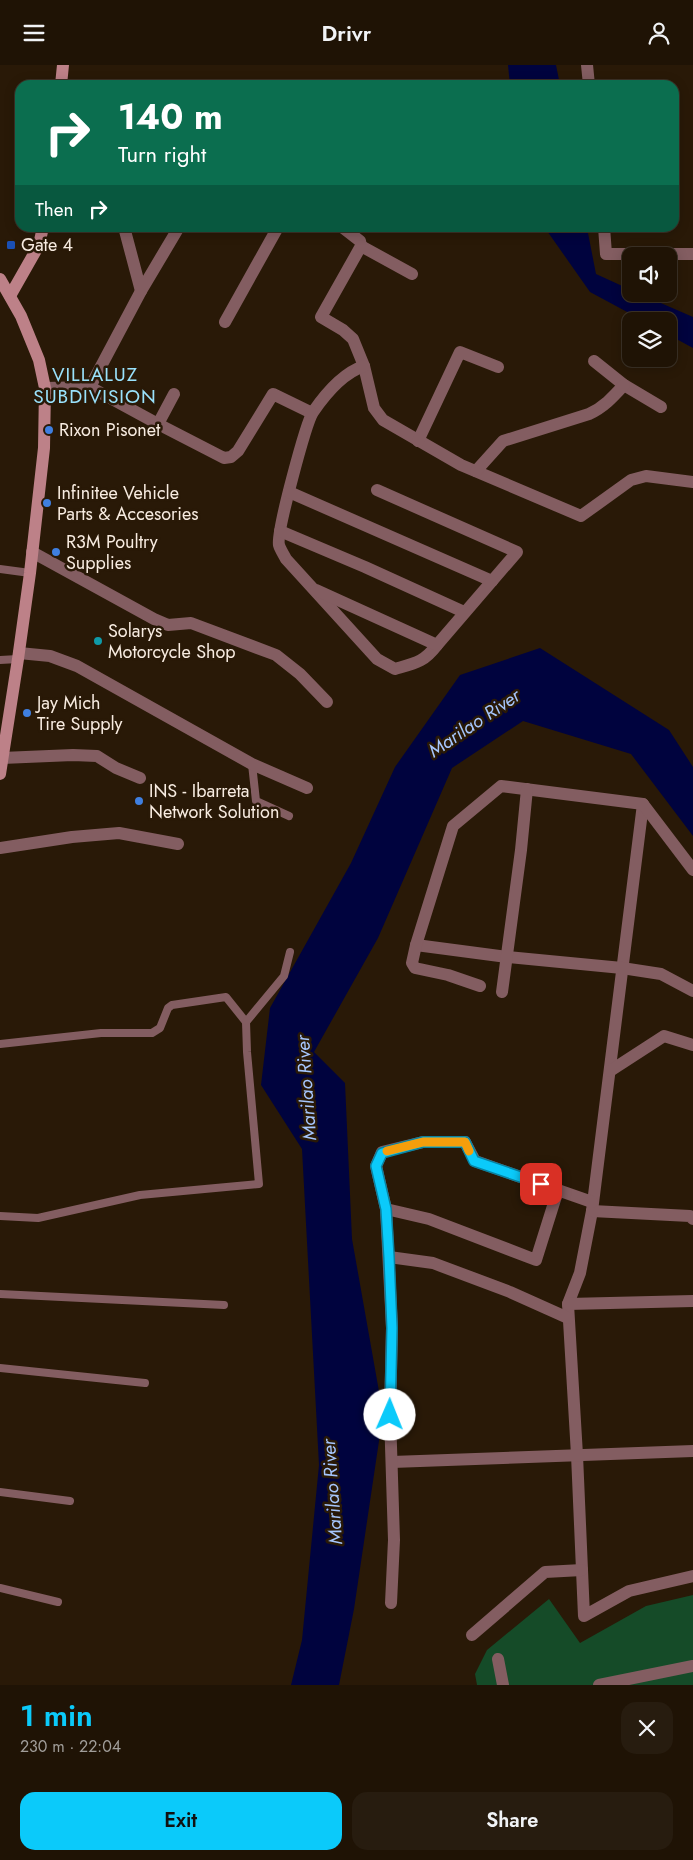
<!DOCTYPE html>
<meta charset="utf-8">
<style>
:root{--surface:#1f1305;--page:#271c0f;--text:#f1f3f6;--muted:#a19e9a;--line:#3c3227;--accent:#0bcafa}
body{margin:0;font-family:Jost,sans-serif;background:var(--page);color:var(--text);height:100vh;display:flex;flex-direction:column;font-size:19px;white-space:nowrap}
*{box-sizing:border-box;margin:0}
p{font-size:16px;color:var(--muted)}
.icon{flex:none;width:28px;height:28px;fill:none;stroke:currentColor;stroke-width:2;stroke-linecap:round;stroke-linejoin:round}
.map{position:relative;height:1620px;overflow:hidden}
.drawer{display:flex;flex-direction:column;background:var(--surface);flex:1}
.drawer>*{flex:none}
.hud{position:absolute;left:15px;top:15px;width:664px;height:152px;border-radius:15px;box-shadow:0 2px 12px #0003,0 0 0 1px var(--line);background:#0b6e4f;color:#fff;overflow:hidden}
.tools{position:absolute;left:622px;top:182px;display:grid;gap:10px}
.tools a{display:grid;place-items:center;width:55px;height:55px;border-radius:10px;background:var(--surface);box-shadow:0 2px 12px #0003,0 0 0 1px var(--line);font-size:25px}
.pin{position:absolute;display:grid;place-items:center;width:42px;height:42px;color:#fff;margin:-21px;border-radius:10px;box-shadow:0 2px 8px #0006}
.me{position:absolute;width:55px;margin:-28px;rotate:1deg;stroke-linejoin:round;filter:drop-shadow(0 0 4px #0008)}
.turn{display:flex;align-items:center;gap:18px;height:105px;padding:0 20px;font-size:22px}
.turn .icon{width:65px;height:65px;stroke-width:2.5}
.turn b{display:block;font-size:35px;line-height:42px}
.then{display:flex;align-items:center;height:48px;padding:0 20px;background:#0003;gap:10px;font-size:19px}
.round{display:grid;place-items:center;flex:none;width:52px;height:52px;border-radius:15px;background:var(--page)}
.headline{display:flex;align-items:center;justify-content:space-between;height:85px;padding:0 20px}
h1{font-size:30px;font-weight:600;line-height:38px;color:var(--accent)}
.primary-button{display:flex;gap:10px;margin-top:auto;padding:10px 20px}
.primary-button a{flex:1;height:58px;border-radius:15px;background:var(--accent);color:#111;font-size:20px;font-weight:600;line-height:58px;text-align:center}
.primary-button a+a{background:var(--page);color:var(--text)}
header{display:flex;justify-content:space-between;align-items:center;height:65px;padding:0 20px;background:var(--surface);font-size:22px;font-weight:600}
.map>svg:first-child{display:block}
.green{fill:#154b28}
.water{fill:#00033e}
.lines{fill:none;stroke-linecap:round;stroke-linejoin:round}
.lane{stroke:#835d61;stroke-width:8}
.street{stroke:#835d61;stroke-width:12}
.secondary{stroke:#bd8188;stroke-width:12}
.route-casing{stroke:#0783a2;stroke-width:12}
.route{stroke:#0bcafa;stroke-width:9}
.slow{stroke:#f59e0b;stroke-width:9}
.transit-dot{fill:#1a4fb4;stroke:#291907;stroke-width:2}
.shop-dot{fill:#3f7fe0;stroke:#291907;stroke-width:2}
.culture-dot{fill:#0f9aa8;stroke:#291907;stroke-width:2}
.labels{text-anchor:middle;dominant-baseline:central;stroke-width:5;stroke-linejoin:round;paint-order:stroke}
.poi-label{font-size:18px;fill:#f8ece1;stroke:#291907;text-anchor:start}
.neighbourhood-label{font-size:19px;letter-spacing:1px;fill:#9ae2fc;stroke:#291907}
.water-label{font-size:19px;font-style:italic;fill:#a6c6fd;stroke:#291907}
</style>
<header><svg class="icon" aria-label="menu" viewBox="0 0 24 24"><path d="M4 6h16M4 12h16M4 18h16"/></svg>Drivr<svg class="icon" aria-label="person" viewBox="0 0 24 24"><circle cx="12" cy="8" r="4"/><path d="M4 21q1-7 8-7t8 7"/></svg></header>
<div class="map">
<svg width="693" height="1620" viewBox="0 0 693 1620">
<rect width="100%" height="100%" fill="#291907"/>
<polygon class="green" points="693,1530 693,1620 477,1620 475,1609 487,1585 549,1534 580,1578 646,1541"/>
<g class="water">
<polygon points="508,0 556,0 560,20 510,20"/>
<polygon points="545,163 587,163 596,209 631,225 631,229 640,229 693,252 693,283 669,270 669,256 644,256 590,227"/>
<polygon points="540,583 669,665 693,702 693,771 631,689 523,656 452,703 378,873 314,987 345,1018 352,1174 383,1349 354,1544 339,1620 291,1620 302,1575 319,1400 302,1084 261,1020 270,943 351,798 395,702 460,610"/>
</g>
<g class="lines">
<g class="lane">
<polyline points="0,504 30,508"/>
<polyline points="0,595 18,594"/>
<polyline points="252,699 256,736 289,751"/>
<polyline points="0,979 101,968 152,968 160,963 168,943 172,940 226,932 246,957"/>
<polyline points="0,1151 38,1153 140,1130 259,1119 247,987 246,957 284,911 290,887"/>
<polyline points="0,1229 224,1240"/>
<polyline points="0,1303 145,1318"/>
<polyline points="0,1427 70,1436"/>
<polyline points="0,1523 58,1537"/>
</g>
<g class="street">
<polyline points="587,0 589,20"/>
<polyline points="124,162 141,226"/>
<polyline points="342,162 360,176 361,181 321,252 343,265 353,274 364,301 374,343 383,355 461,400 581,451 631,415 646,411 693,417"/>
<polyline points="604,162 606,189 693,189"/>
<polyline points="361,181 412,209"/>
<polyline points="225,257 278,162"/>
<polyline points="594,296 624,320 661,342"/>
<path d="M364,301C343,308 326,328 313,347C306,358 276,468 279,480C280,484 284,490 286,494L377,594L395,604C416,598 424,597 437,580"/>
<polyline points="90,322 141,226 179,162"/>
<polyline points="45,323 90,322 158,359 224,393 231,392 238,386 273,329 312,348"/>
<polyline points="158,359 174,329"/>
<polyline points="418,376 460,287 498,302"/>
<path d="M476,406L503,376L589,349C604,342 613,332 624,320"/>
<polyline points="289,427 492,516"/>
<polyline points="280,466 365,502 464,547"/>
<polyline points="32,487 154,554 168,560 191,558 276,590 300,609 327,637"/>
<polyline points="316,525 437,580 517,487 377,425"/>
<polyline points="19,588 50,591 77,601 252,699 307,723"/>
<polyline points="2,693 73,690 97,691 116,703 140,713"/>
<polyline points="643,739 592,1146 580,1208 568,1239 577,1390 584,1551 629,1526 693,1511"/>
<polyline points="0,783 72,772 119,768 178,779"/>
<polyline points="416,880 507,892 622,903 661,909 693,926"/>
<polyline points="480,921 448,910 415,903 412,898 416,880 453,761 501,721 643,739 693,805"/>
<polyline points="502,927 521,785 527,724"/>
<polyline points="610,1006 664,971 693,980"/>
<polyline points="386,1144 429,1154 536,1195 558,1125"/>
<polyline points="592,1146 690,1151 693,1154"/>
<polyline points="389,1192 433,1198 510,1227 568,1253"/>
<polyline points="568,1239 693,1236"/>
<polyline points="392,1397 693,1386"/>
<polyline points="391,1538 394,1475 390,1350 392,1263 386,1144 376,1101 382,1087 423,1077 465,1077 475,1096 592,1137"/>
<polyline points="472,1570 545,1507 582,1505"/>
<polyline points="498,1594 503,1620"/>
<polyline points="599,1620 693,1601"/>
</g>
<g class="secondary">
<polyline points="61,20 63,0"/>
<polyline points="0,214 21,251 39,295 45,323 44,383 30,508 18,594 0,709"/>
<polyline points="10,231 39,180 43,162"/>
</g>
</g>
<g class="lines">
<g class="route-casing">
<polyline id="route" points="390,1350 392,1263 389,1192 386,1144 376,1101 382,1088 423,1077 465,1077 474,1096 541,1119"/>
</g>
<use href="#route" class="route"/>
<polyline class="slow" points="387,1086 423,1077 465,1077 469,1086"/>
</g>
<rect class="transit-dot" x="6" y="175" width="10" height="10" rx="2.5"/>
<g class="shop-dot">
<circle cx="49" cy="365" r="5"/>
<circle cx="47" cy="438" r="5"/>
<circle cx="56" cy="487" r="5"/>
<circle cx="27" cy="648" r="5"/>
<circle cx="139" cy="736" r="5"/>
</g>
<circle class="culture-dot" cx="98" cy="576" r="5"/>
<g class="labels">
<g class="poi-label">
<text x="21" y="180">Gate 4</text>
<text x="59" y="365">Rixon Pisonet</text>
<text x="57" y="428">Infinitee Vehicle<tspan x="57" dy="21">Parts &amp; Accesories</tspan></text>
<text x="66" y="477">R3M Poultry<tspan x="66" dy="21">Supplies</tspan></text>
<text x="108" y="566">Solarys<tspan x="108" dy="21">Motorcycle Shop</tspan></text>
<text x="37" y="638">Jay Mich<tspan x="37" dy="21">Tire Supply</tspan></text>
<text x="149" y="726">INS - Ibarreta<tspan x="149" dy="21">Network Solution</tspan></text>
</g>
<g class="neighbourhood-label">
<text x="95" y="309">VILLALUZ<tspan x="95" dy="22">SUBDIVISION</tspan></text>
</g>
<g class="water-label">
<text transform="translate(474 658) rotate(-34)">Marilao River</text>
<text transform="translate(306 1023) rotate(-94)">Marilao River</text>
<text transform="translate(332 1427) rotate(-94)">Marilao River</text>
</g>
</g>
</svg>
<div class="tools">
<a><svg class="icon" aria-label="sound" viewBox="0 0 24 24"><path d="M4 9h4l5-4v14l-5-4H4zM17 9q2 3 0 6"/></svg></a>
<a><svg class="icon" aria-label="layers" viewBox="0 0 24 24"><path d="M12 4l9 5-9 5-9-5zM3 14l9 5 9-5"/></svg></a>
</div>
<div class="pin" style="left:541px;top:1119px;background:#d93025"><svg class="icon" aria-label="arrive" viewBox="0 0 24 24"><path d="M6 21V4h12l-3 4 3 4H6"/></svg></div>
<svg class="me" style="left:390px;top:1350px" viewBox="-20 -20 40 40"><circle r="19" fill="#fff"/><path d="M0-13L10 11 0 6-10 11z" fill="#0bcafa"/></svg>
<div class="hud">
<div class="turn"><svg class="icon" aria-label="right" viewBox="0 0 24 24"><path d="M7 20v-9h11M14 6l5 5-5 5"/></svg><div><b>140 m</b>Turn right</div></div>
<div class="then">Then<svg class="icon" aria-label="right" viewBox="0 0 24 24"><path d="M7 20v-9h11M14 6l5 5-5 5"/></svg></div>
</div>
</div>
<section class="drawer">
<div class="headline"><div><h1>1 min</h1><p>230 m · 22:04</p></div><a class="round"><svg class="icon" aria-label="close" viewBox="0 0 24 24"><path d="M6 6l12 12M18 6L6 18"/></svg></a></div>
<div class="primary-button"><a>Exit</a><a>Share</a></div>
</section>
